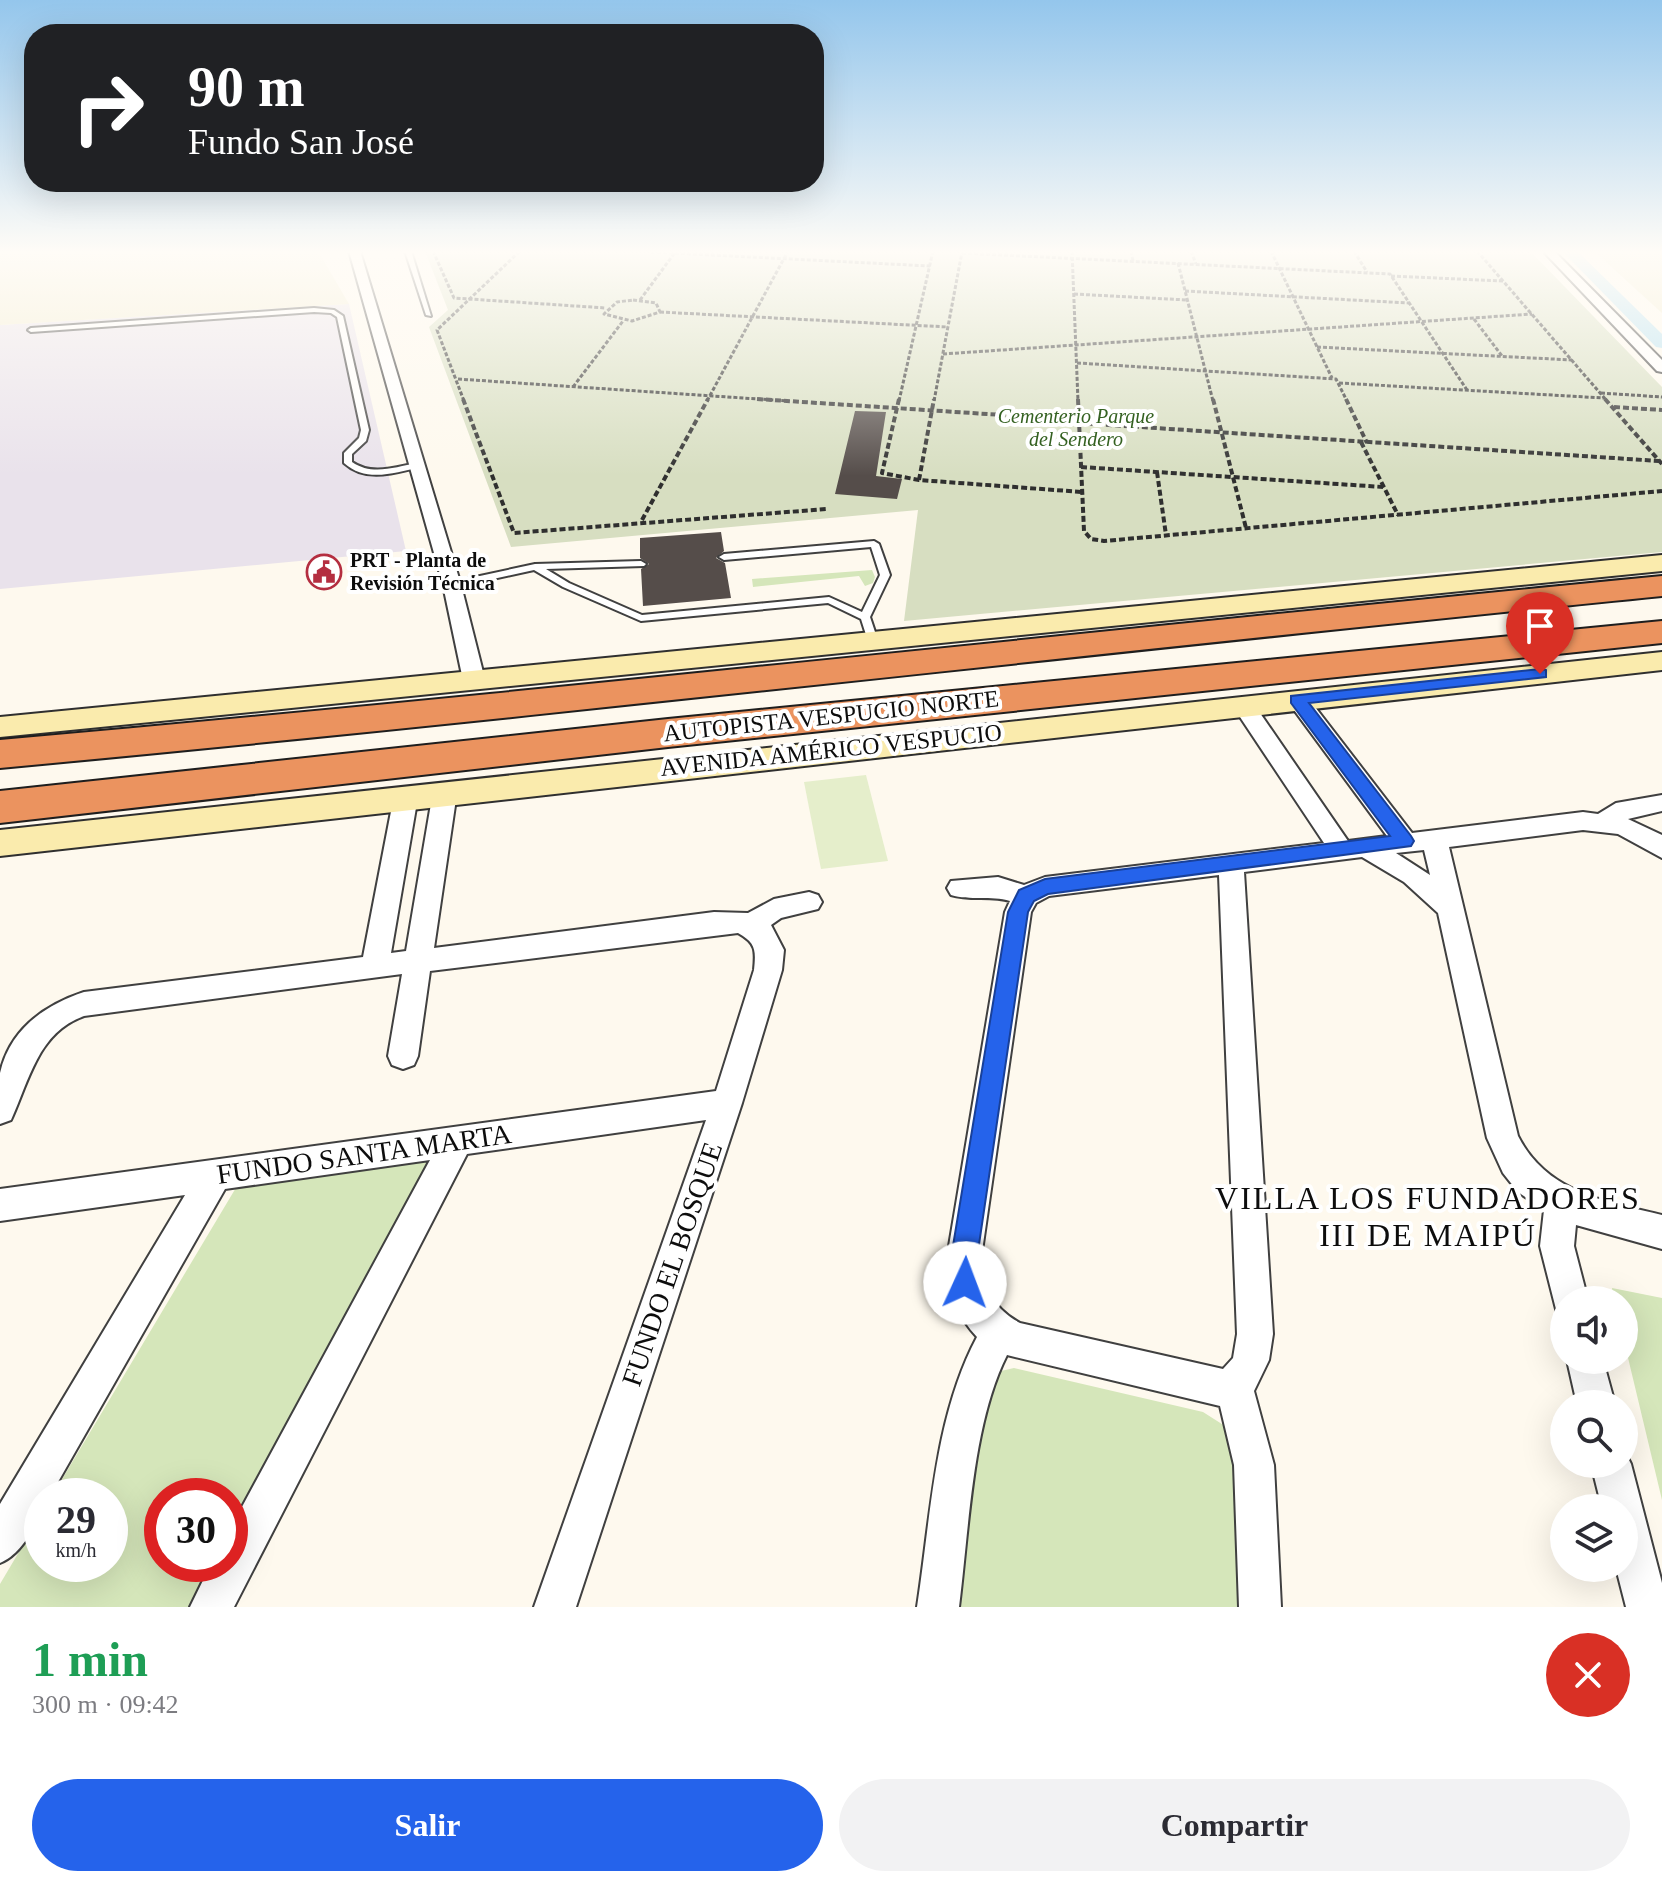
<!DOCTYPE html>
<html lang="es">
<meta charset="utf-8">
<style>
:root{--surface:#fff;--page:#f2f2f3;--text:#2b2b33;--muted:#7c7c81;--accent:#2563eb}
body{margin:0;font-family:"Times New Roman",serif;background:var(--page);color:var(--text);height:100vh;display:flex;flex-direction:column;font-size:30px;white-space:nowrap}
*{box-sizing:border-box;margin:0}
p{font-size:26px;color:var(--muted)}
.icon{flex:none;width:44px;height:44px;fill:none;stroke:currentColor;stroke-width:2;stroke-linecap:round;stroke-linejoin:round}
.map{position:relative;height:1607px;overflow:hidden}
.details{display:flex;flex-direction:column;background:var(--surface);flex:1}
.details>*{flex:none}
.hud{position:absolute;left:24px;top:24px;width:800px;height:168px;border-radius:32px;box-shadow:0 8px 32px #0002;background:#202124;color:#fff;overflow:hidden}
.tools{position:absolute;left:1550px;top:1286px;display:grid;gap:16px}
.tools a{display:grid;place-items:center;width:88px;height:88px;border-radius:50%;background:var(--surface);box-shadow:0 8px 32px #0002;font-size:40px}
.speed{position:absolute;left:24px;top:1478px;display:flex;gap:16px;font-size:40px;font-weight:700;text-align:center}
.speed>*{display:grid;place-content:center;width:104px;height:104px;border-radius:50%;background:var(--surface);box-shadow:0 8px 32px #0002;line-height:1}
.speed small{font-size:20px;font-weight:400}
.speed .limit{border:12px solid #d22;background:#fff;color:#111}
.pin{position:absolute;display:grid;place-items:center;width:68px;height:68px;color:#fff;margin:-82px -34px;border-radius:50% 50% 50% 0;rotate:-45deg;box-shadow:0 0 8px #0007}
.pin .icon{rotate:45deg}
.me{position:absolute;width:88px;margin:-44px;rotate:2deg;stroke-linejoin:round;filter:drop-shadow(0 0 6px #0008)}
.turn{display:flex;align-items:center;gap:28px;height:168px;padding:0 32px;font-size:36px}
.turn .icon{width:104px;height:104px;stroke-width:2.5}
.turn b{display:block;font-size:56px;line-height:68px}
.round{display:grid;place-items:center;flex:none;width:84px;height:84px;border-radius:42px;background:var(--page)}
.headline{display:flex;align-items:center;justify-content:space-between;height:136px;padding:0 32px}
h1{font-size:48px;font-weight:700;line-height:60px;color:#1e9e55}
.cta{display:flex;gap:16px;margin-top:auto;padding:16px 32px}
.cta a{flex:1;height:92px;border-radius:48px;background:var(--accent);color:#fff;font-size:32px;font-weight:700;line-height:92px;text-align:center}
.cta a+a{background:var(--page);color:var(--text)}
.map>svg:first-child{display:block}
.industrial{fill:#e9e2eb}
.farmland{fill:#f2ecd0}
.green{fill:#d5e6ba}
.cemetery{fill:#d7dec1}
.pitch{fill:#e5eecb}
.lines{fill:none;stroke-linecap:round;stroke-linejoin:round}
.canal{fill:#b6e1f2;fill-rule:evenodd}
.building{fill:#554d4a}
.service-casing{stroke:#404040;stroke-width:4}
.minor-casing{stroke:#404040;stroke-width:4}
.secondary-casing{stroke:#2f2f2f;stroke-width:4}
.motorway-casing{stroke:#1e1e1e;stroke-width:4}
.path-far1{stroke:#2f2f2f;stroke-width:3;stroke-dasharray:4 2;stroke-linecap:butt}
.path{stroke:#2f2f2f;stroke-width:4;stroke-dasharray:6 3;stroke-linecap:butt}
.service{fill:#fff;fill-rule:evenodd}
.minor{fill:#fff;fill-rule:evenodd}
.secondary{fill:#faebad;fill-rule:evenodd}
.motorway{fill:#eb935f;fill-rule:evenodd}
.route{fill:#2563eb;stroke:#184099;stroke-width:2}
.labels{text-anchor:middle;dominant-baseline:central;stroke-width:8;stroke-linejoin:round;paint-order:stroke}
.far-park-label{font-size:20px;font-style:italic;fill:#346121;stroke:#fff}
.far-poi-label{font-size:20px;font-weight:bold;fill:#0d0d0d;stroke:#fff;text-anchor:start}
.street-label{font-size:24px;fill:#0d0d0d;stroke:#fff}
.near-street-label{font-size:28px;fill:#0d0d0d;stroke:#fff}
.near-neighbourhood-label{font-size:32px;letter-spacing:2px;fill:#0d0d0d;stroke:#fff}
</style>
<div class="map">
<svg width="1662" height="1607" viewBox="0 0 1662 1607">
<rect width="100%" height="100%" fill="#fef9ee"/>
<polygon class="industrial" points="349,304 406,551 0,589 0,325"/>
<g class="farmland">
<polygon points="0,251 318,251 349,304 0,325"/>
<polygon points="1594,251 1662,251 1662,313"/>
</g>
<g class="green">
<polygon points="872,570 875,577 873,583 865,586 859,576 753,587 752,579"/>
<polygon points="429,1158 430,1162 230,1542 230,1496 162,1496 162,1564 218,1564 195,1607 0,1607 0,1584 42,1513 42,1564 110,1564 110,1496 52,1496 237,1186"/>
<polygon points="1612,1288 1662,1298 1662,1500 1624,1341 1624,1300 1614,1300"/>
<path d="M1014,1368L1203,1412L1225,1426L1234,1442L1245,1607H960C967,1555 974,1407 1001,1371Z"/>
</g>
<polygon class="cemetery" points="425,251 1530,251 1662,387 1662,552 904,621 918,510 511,547 429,327 448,310"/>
<polygon class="pitch" points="866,775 888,861 821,869 804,782"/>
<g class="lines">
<polygon class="canal" points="1562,251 1577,251 1662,334 1662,348 1656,347"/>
</g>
<g class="building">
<polygon points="855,411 886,412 876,476 902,479 897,499 835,494"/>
<polygon points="721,532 724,551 716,558 725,563 731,598 643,606 641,569 649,564 640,558 640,538"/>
</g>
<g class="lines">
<g class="service-casing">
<g id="service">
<polygon points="405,251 411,251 431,316 426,315"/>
<path d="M314,308L334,310L343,316L369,430L366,441L352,454V462C372,476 395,467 417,463L421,465L420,467C394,473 366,483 344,463V453L359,438L361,430L337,317L331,313L314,312L31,332L28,330L31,328Z"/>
<polygon points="874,541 879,544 890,575 870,617 878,641 873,644 868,641 861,619 828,603 641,621 563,587 534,570 452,588 447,585 452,582 535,564 641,561 646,564 644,566 546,569 569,583 642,615 829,597 862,612 880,575 871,547 724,560 719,557 724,554"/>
</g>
</g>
<g class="minor-casing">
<g id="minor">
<polygon points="349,251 360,251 461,585 485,680 481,685 467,685 463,680 443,585"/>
<polygon points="1543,251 1554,251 1662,360 1662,372 1657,371"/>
<path d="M1297,692L1305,694L1412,833L1583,812L1598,814L1616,803L1662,795V811L1628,819L1662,835V858L1618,834L1583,830L1449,847L1518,1136C1547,1193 1605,1201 1662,1215V1249L1576,1225L1574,1246L1588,1300H1564V1315L1557,1313L1540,1246L1544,1210L1518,1192L1503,1173L1487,1138L1438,913L1404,882L1362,857L1244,872L1273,1334L1269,1360L1254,1391L1274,1465L1281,1607H1239L1234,1465L1220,1406L1007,1355C972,1424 969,1529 959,1607H917C931,1517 934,1418 977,1337C956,1315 947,1287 947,1258L1005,912L1010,901C991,895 970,901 951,895L947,888L951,881L998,877L1024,885L1045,877L1324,843L1232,705L1235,700H1251L1348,841L1387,836L1286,699L1289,694ZM1424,850L1430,875L1396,853ZM1219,875L1237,1334L1233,1358L1223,1369L1020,1323C993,1308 983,1288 981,1258L1031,912L1036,903L1049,896Z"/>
<path d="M445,784L453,786L457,792L434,948L714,912L748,913L774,899L809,892L818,895L822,902L818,909L781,918L771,925L784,950L782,970L742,1103L576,1607H534L706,1120L467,1154L234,1607H190L211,1564H230V1529L430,1160L225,1189L50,1496H42C42,1520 22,1554 0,1563V1504L185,1195L0,1221V1189L716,1091L754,970C756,950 756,943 738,933L430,971L418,1056L414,1065L403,1069L392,1065L388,1056L402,974L84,1016C38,1032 29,1081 11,1120L0,1124C0,1108 0,1088 0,1073C10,1029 45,1005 84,992L363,957L394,796L398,790L406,788L414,790L418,796L391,953L406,951L433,792L437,786Z"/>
<polygon points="1567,1360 1603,1360 1615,1404 1577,1404"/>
<polygon points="1624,1450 1631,1464 1662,1583 1662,1607 1626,1607 1616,1568 1624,1568 1624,1508 1602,1508 1591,1464 1624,1464"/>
</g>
</g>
<g class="secondary-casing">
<g id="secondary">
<polygon points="1662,555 1662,571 0,737 0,717"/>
<polygon points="1662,652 1662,670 0,856 0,830"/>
</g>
</g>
<g class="motorway-casing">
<g id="motorway">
<path d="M1662,576V596C1108,651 555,716 0,768V740C555,691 1108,629 1662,576Z"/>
<polygon points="1662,621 1662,643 668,747 0,823 0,791 668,719"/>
</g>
</g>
<g class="path-far1">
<polyline points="433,251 454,298 606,308"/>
<polyline points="633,251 930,266"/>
<polyline points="1072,251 1078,401"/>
<polyline points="1131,251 1133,261"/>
<polyline points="1191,251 1196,264"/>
<polyline points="1271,251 1332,378"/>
<polyline points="1354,251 1367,272"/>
<polyline points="1477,251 1607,401"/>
<polyline points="962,253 1390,274 1467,390"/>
<polyline points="1178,263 1213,401"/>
<polyline points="1391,276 1503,281"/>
<polyline points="1185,291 1409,303"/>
<polyline points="1074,294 1187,300"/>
<polygon points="633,300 656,303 660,312 632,321 604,314 617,302"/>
<polyline points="640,300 676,251"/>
<polyline points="660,312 948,327"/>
<polyline points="1474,319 1502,356"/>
<polyline points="1317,347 1572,360"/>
<polyline points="943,354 1532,314"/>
<polyline points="1077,363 1336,379 1347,401"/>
<polyline points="458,379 788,401"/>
<polyline points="1339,383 1604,398"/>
<polyline points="573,387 623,321"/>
<polyline points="1601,393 1662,397"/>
<polyline points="464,401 437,330 520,251"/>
<polyline points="707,401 788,251"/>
<polyline points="899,401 933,251"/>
<polyline points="934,401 962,252"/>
</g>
<g class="path">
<polyline points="463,399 514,533 827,509"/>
<polyline points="757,399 1079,420"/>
<polyline points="899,399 882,473 919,480 1082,492"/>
<polyline points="1078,399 1084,531 1091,539 1104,541 1662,491"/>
<polyline points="1213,399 1246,528"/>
<polyline points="1346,399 1367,443"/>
<polyline points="1605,399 1662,464"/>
<polyline points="1614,407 1662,410"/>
<polyline points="1079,423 1659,461"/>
<polyline points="1361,442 1398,515"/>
<polyline points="1081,467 1383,487"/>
<polyline points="1157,472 1166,535"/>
<polyline points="919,480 934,399"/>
<polyline points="642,520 708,399"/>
</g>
<use href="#service" class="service"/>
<use href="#minor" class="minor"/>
<use href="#secondary" class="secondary"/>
<use href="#motorway" class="motorway"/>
</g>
<linearGradient id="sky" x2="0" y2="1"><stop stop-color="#94c6ec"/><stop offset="0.53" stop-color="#fffcf7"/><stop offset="1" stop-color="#fffcf7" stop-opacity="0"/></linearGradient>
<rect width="1662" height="476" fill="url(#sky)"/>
<polygon class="route" points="1540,669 1546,670 1546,677 1309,703 1411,836 1414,841 1411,846 1048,894 1034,901 1028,912 977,1258 978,1283 974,1292 965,1296 955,1292 951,1283 951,1258 1008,912 1019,890 1045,879 1390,836 1291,703 1291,696"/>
<defs>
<g id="civic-ring" transform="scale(1.8)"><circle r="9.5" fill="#fff" stroke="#b42e40" stroke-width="1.5"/><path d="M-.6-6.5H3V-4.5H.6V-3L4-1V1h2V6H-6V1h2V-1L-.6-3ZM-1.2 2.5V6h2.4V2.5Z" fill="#b42e40"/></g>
</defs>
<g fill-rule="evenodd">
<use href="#civic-ring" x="324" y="572"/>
</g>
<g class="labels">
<g class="far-park-label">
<text x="1076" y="416">Cementerio Parque<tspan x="1076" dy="23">del Sendero</tspan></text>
</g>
<g class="far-poi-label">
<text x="350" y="560">PRT - Planta de<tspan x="350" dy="23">Revisión Técnica</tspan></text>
</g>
<g class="street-label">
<text transform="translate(831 716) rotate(-6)">AUTOPISTA VESPUCIO NORTE</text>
<text transform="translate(831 750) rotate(-6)">AVENIDA AMÉRICO VESPUCIO</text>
</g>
<g class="near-street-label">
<text transform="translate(364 1154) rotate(-8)">FUNDO SANTA MARTA</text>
<text transform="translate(672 1264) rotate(-71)">FUNDO EL BOSQUE</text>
</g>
<g class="near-neighbourhood-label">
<text x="1428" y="1198">VILLA LOS FUNDADORES<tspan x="1428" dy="37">III DE MAIPÚ</tspan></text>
</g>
</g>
</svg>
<div class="tools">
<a><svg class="icon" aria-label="sound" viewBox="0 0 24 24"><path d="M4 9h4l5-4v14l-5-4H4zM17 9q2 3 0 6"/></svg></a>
<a><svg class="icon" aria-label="search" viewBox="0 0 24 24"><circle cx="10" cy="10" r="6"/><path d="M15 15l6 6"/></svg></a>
<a><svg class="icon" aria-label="layers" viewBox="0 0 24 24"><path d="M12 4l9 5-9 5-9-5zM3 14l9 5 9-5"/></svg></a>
</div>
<div class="speed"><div>29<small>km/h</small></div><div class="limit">30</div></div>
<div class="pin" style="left:1540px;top:674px;background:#d93025"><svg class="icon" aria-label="arrive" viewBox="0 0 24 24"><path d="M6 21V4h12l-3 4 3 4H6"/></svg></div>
<svg class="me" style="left:965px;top:1283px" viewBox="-20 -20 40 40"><circle r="19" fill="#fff"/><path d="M0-13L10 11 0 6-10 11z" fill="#2563eb"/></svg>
<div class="hud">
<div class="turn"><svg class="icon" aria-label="right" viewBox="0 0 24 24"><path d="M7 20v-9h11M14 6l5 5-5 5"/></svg><div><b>90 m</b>Fundo San José</div></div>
</div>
</div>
<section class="details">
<div class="headline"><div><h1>1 min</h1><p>300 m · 09:42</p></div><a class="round" style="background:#d93025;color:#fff"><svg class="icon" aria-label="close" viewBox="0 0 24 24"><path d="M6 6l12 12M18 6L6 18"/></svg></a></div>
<div class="cta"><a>Salir</a><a>Compartir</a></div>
</section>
